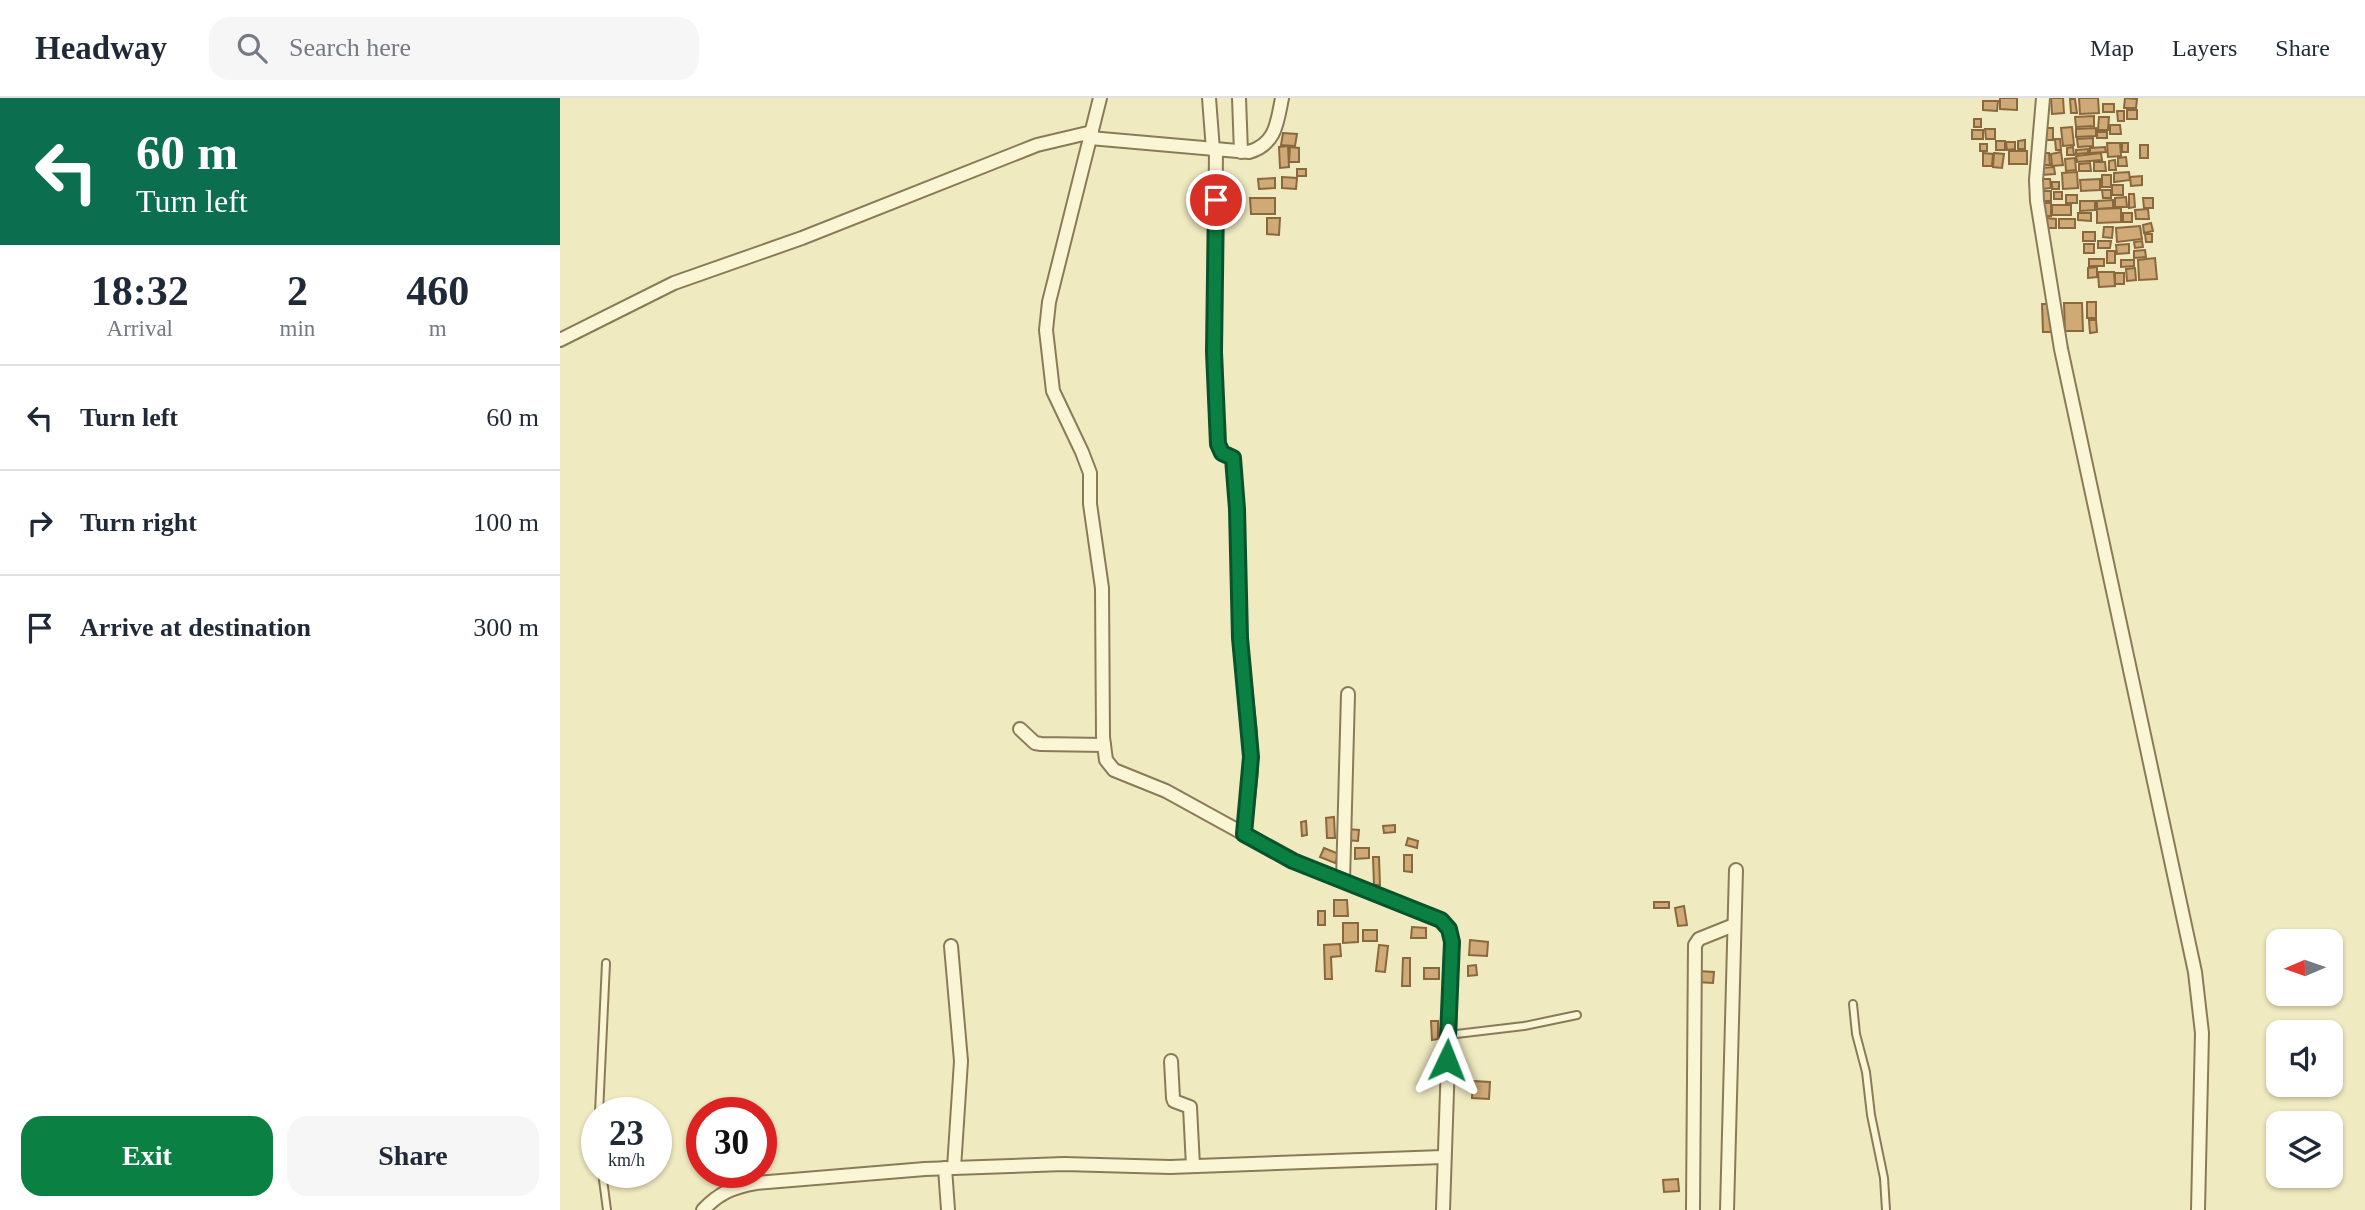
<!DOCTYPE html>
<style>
:root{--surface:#fff;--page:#f6f6f7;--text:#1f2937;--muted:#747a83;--line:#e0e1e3;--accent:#0b8043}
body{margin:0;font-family:Georgia,serif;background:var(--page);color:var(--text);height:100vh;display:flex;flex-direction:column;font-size:26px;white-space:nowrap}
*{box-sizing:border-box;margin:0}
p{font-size:23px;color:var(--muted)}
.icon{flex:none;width:38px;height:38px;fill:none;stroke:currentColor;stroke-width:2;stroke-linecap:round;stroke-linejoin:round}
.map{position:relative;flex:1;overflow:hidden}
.side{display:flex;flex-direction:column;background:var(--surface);width:560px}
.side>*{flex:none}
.banner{background:#0b6e4f;color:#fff;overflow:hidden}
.needle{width:46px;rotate:268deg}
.fabs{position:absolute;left:1706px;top:831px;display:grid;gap:14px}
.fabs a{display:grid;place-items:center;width:77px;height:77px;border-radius:14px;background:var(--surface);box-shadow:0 2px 5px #0004;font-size:35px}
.speed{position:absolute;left:21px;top:999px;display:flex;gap:14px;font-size:35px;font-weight:700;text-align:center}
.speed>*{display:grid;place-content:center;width:91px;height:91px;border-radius:50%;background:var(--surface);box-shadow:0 2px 5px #0004;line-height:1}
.speed small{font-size:18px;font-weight:400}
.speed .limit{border:10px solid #d22;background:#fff;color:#111}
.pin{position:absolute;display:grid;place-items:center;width:60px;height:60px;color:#fff;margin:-30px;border:4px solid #fff;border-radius:50%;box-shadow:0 2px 7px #0007}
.me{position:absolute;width:77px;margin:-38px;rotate:2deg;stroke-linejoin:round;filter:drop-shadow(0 0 5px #0008)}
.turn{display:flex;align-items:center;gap:24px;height:147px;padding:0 21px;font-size:32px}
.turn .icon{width:91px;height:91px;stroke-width:2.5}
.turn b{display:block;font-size:49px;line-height:60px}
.eta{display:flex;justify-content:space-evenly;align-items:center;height:119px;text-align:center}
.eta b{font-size:42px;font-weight:600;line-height:49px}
.cta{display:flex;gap:14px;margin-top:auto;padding:14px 21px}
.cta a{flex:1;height:80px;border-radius:21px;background:var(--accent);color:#fff;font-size:28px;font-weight:600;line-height:80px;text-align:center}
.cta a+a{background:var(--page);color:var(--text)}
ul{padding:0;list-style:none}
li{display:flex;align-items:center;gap:21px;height:105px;padding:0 21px;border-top:2px solid var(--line)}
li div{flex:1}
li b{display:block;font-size:26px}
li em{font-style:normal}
header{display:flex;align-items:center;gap:42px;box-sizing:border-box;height:98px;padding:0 35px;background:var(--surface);border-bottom:2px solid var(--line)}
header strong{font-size:33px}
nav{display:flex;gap:38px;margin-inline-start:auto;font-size:24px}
.search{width:490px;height:63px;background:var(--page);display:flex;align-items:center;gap:18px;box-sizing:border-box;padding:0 24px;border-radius:21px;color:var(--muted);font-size:26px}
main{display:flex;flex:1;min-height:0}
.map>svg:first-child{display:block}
.building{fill:#d0aa76;stroke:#8a683d;stroke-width:2}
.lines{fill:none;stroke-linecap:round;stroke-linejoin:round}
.lane-casing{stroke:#8a7b58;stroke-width:10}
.street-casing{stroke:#8a7b58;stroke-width:16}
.lane{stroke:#faf5d5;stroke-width:6}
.street{stroke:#faf5d5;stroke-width:12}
.route-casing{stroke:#07532c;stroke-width:18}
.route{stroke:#0b8043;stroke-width:12}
</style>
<header>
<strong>Headway</strong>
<div class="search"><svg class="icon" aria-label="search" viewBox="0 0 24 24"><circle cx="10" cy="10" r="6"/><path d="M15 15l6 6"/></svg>Search here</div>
<nav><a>Map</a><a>Layers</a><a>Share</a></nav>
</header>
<main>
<section class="side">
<div class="banner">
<div class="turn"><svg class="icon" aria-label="left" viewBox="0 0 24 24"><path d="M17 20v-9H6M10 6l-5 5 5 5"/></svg><div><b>60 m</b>Turn left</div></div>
</div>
<div class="eta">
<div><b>18:32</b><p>Arrival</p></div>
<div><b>2</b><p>min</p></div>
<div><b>460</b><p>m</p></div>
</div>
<ul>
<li><svg class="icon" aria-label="left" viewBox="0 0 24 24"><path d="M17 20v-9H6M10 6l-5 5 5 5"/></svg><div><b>Turn left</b></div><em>60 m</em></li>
<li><svg class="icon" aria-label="right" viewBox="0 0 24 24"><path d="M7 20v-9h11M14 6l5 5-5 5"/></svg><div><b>Turn right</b></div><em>100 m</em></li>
<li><svg class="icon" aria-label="arrive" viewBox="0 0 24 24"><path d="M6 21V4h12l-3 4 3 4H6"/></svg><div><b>Arrive at destination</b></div><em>300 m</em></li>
</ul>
<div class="cta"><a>Exit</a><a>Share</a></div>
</section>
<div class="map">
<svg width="1805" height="1112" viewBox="0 0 1805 1112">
<rect width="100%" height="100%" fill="#f0eac1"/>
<g class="building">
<polygon points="1440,0 1457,0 1457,12 1440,11"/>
<polygon points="1491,0 1503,0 1504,15 1492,16"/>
<polygon points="1519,0 1538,0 1539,15 1520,16"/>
<polygon points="1565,0 1577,1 1576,10 1564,10"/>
<polygon points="1510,1 1515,1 1517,15 1511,15"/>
<polygon points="1423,3 1438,3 1437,13 1423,12"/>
<rect x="1543" y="6" width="11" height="8"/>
<rect x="1567" y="12" width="10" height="9"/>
<polygon points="1557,13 1564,13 1564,23 1558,23"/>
<polygon points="1534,18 1534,28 1516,29 1515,19"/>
<polygon points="1539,19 1549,19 1548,32 1538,32"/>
<rect x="1414" y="21" width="7" height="8"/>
<polygon points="1550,27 1560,27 1561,36 1550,36"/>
<polygon points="1512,29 1514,47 1503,48 1501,30"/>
<polygon points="1486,30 1493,30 1493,42 1485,42"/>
<polygon points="1536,30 1536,38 1516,39 1516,31"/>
<polygon points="1425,31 1435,31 1435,41 1426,41"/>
<rect x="1412" y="32" width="11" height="9"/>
<rect x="1537" y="34" width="10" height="6"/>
<polygon points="723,35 737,36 735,48 721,47"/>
<polygon points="1533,40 1533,48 1518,49 1517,41"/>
<polygon points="1495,41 1500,41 1501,52 1496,52"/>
<polygon points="1465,42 1465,51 1458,51 1458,43"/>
<rect x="1436" y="43" width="9" height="9"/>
<polygon points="1446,44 1455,44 1455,51 1447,52"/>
<polygon points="1547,45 1560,45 1561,58 1548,59"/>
<rect x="1562" y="45" width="6" height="9"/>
<rect x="1420" y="46" width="7" height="7"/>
<rect x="1580" y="47" width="8" height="13"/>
<polygon points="728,48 729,69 720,70 719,49"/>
<polygon points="730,49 739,50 739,64 729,64"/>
<polygon points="1513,49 1514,57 1507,57 1507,50"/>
<polygon points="1545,49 1546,54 1530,55 1530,50"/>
<polygon points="1528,51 1528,55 1516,56 1516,52"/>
<rect x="1449" y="53" width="18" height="13"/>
<polygon points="1501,54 1503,67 1492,68 1491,56"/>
<polygon points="1423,55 1433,56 1432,68 1423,68"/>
<polygon points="1434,55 1444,56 1442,70 1433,69"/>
<polygon points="1482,55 1489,55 1490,67 1483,67"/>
<polygon points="1541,55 1542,62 1517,64 1516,58"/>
<polygon points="1566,59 1567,68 1558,68 1558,60"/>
<polygon points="1515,60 1516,72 1506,73 1505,61"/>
<polygon points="1555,62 1556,72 1549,72 1549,63"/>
<polygon points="1534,64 1545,64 1546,73 1534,73"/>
<polygon points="1530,65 1531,73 1519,73 1519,66"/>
<polygon points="1494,69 1495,76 1482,77 1482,70"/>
<rect x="737" y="71" width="9" height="7"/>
<polygon points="1517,74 1518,90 1503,91 1502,75"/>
<polygon points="1569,74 1570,82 1554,84 1554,75"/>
<rect x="1542" y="77" width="9" height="12"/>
<polygon points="1582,78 1582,87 1571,88 1570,79"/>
<polygon points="722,79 737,80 736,91 722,90"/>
<polygon points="715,80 715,90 699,91 698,81"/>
<polygon points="1482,81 1490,81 1491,90 1483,91"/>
<polygon points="1540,81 1540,92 1521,93 1520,82"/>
<rect x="1492" y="84" width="7" height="7"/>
<rect x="1552" y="87" width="11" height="10"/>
<polygon points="1542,92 1551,92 1551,100 1543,100"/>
<rect x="1481" y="93" width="10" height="10"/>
<rect x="1494" y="94" width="8" height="7"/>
<polygon points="1569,96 1574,96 1575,109 1569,110"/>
<rect x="1506" y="97" width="11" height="8"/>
<polygon points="1566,99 1567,109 1555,109 1555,100"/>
<polygon points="690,100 715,100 715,116 691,116"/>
<polygon points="1583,100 1593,100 1593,110 1584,110"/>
<polygon points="1553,102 1553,110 1537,111 1537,103"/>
<polygon points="1520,103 1535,103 1535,112 1520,113"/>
<rect x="1482" y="105" width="9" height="13"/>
<rect x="1492" y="107" width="19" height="10"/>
<polygon points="1561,110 1561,124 1537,125 1537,111"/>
<polygon points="1588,111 1589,121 1576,121 1575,112"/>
<polygon points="1518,115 1531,115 1531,123 1518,122"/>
<rect x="1563" y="115" width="9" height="9"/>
<polygon points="707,120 720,120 719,137 707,136"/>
<polygon points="1486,120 1496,121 1496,130 1486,130"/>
<rect x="1499" y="121" width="16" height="9"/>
<polygon points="1591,125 1593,133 1584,135 1583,127"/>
<polygon points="1580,128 1582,141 1557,144 1556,130"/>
<polygon points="1544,129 1553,129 1552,140 1543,139"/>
<rect x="1523" y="134" width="12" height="9"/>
<polygon points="1585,136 1592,136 1592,144 1586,144"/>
<polygon points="1538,143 1551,143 1550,150 1538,150"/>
<polygon points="1582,143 1583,149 1575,150 1574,144"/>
<rect x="1524" y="146" width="10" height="9"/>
<polygon points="1569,146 1569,155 1557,156 1556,147"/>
<polygon points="1585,152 1586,159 1574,160 1574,153"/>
<rect x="1547" y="153" width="8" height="12"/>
<polygon points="1595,160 1597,181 1579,182 1578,162"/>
<rect x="1529" y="161" width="15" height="7"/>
<polygon points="1561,162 1574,162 1574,168 1561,169"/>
<polygon points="1537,169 1537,179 1528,180 1528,170"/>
<polygon points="1575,170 1576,182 1567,183 1566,171"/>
<polygon points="1538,174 1554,174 1555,188 1539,189"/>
<rect x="1555" y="175" width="9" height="11"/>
<rect x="1527" y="204" width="9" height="16"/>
<polygon points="1504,205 1522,205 1523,233 1505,233"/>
<polygon points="1482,206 1490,206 1491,234 1483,234"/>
<polygon points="1529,222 1536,222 1537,234 1530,235"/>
<polygon points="774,719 775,740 767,740 766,720"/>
<polygon points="746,723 747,737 742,738 741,724"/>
<polygon points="835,727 835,734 824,735 823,728"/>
<polygon points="787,731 799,732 798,743 786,742"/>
<polygon points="848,740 858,743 857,750 846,747"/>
<polygon points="764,750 779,756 775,765 760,759"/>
<polygon points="795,750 809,750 809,760 795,761"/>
<polygon points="844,757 852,757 852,774 844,773"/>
<polygon points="813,759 819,759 820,787 814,787"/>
<polygon points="774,802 787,802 788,818 774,818"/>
<rect x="1094" y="804" width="15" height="6"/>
<polygon points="1124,808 1127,827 1118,828 1115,810"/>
<rect x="758" y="813" width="7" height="14"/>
<polygon points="783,825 798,825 798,844 783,845"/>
<polygon points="852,829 866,830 866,840 851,840"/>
<rect x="803" y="832" width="14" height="11"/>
<polygon points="910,842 928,844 927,858 909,857"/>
<polygon points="780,846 781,858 771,859 772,881 765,881 764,847"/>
<polygon points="819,847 828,848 825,874 816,873"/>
<polygon points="843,860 850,860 850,888 842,888"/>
<polygon points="916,867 917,877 908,878 908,868"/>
<rect x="864" y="870" width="15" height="11"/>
<polygon points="1138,873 1154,874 1153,885 1137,884"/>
<polygon points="871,923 878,923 878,941 872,942"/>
<polygon points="913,983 930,984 929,1001 912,1000"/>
<polygon points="1118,1081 1119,1093 1104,1094 1103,1082"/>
</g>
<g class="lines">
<g class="lane-casing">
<g id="lane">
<polyline points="1293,906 1296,936 1306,974 1311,1017 1324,1080 1326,1112"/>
<polyline points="888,937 964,928 1017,917"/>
<polyline points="39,1015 46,865"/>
<polyline points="42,1074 47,1112"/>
</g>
</g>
<g class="street-casing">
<g id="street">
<polyline points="540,0 489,204 486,232 493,293 522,354 530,375 530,406 542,490 543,639 546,662 554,672 606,693 733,763 881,823 889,831 892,844 883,1112"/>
<polyline points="649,0 653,52"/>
<polyline points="679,0 681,54"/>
<polyline points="1483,0 1476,82 1477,103 1501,251 1635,874 1642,935 1638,1112"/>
<path d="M530,40L689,54C716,46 717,25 722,0"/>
<polyline points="656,53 654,254 658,347 662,355 673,360 677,411 680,540 690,635 691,673 684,736"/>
<polyline points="0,242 114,185 242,140 477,47 532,34"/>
<polyline points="460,631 475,645 481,646 544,647"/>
<polyline points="783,783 788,596"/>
<polyline points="391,848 401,963 394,1070"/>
<polyline points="611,963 613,1000 614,1003 630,1009 633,1068"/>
<polyline points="385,1070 388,1112"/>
<path d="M143,1112C159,1095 173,1089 196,1085L365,1071L504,1066L610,1069L883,1059"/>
<polyline points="1133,1112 1135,847 1139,841 1174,827"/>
<polyline points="1167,1112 1176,772"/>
</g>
</g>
<use href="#lane" class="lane"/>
<use href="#street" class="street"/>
</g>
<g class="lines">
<g class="route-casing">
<polyline id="route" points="656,102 654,254 658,346 662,355 673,360 677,411 680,540 691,659 684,736 733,763 881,822 889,831 892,844 887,962"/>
</g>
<use href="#route" class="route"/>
</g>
</svg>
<div class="fabs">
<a><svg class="needle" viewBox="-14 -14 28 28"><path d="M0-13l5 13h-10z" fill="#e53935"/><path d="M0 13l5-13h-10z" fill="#747a83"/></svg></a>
<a><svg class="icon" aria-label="sound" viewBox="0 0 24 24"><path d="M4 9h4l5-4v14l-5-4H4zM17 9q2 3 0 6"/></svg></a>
<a><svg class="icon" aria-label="layers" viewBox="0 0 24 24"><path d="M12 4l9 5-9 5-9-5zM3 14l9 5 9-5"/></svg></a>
</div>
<div class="speed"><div>23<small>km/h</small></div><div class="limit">30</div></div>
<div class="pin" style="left:656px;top:102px;background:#d93025"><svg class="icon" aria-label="arrive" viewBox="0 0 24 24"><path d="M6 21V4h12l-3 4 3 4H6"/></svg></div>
<svg class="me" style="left:887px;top:962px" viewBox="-20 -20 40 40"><path d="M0-17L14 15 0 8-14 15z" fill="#0b8043" stroke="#fff" stroke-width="4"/></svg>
</div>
</main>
